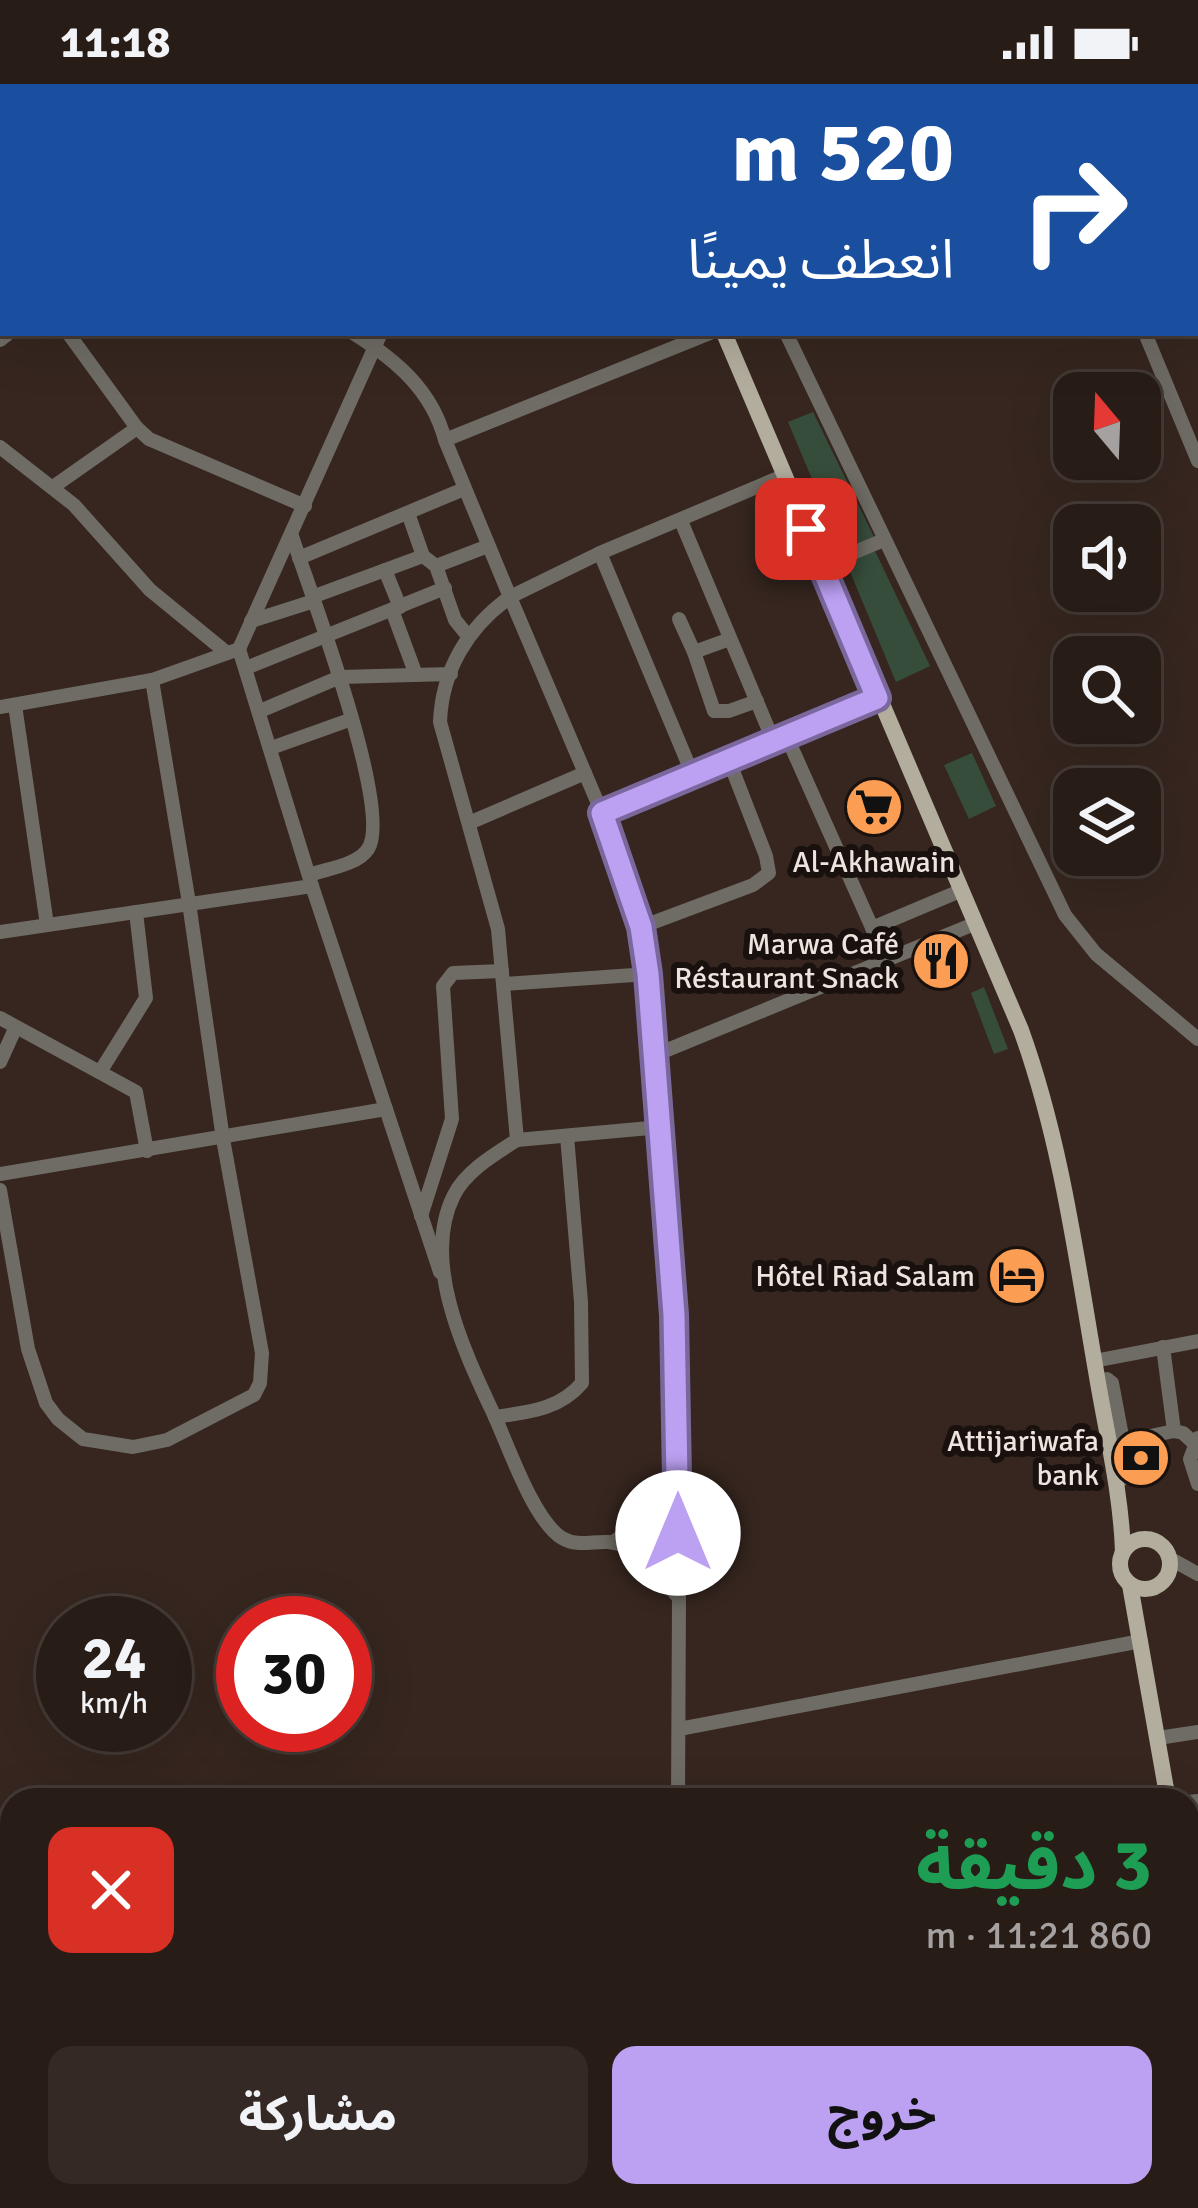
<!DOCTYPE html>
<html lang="ar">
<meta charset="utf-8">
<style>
:root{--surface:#281c17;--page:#342924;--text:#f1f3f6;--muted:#a5a1a1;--line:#443a36;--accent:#bca0f2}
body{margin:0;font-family:Signika,"Noto Sans Arabic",sans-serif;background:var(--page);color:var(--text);direction:rtl;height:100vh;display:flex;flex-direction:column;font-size:45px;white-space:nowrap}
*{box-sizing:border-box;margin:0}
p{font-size:39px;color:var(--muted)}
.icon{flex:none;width:66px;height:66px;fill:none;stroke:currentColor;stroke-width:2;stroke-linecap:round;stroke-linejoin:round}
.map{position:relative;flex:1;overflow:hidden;direction:ltr}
.details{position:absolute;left:0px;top:1704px;width:1200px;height:420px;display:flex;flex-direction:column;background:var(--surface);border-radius:36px 36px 0 0;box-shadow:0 12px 48px #0002,0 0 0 3px var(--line);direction:rtl}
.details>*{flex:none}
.top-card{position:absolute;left:0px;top:0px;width:1200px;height:252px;box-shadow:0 12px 48px #0002,0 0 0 3px var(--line);direction:rtl;background:#1a4fa0;color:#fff;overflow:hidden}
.needle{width:78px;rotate:341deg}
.fabs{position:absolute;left:1053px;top:288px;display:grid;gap:24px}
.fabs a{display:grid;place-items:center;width:108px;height:108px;border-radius:24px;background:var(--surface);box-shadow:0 12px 48px #0002,0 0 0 3px var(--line);font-size:60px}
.speed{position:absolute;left:36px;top:1512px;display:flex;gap:24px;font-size:60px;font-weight:700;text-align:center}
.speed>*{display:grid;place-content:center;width:156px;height:156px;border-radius:50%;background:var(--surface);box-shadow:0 12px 48px #0002,0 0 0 3px var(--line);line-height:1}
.speed small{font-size:30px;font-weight:400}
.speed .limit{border:18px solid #d22;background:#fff;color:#111}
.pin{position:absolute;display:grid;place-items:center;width:102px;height:102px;color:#fff;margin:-51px;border-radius:24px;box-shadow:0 6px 18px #0006}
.me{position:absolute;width:132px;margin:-66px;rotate:0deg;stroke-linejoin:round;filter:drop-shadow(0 0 9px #0008)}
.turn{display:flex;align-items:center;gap:42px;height:252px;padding:0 48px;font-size:54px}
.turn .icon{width:156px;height:156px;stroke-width:2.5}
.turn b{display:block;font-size:84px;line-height:102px}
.round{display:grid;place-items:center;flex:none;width:126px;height:126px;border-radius:24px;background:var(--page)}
.headline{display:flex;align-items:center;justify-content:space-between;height:204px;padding:0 48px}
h1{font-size:72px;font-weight:700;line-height:90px;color:#1e9e55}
.primary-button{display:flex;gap:24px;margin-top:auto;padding:24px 48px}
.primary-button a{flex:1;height:138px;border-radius:24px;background:var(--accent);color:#111;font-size:48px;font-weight:700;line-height:138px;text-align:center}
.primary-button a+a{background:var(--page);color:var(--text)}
.status{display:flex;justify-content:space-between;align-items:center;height:84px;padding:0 60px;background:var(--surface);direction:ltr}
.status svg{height:33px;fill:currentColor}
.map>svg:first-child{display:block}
.green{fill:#374d3b}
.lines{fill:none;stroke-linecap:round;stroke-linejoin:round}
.minor{stroke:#6e6c64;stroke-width:14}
.major{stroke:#b2ad9d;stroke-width:16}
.route-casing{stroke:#7a689d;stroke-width:30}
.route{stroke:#bca0f2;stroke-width:21}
.labels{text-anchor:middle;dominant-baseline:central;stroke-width:12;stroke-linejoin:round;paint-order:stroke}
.poi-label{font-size:30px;fill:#eee4de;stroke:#18110e;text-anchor:end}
</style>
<div class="status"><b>11:18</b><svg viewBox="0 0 49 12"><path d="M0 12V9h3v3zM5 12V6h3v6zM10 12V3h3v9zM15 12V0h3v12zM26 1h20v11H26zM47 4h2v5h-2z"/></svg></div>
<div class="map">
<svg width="1198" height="2124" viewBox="0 0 1198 2124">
<rect width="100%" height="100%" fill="#36261f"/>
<g class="green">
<polygon points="813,328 874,453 842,466 788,338"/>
<polygon points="875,467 930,582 896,598 846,478"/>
<polygon points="972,669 996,722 969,735 944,681"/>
<polygon points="984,903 1008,965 994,970 971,909"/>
</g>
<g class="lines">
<g class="minor">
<polyline points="93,0 95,3"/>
<polyline points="163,0 164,3"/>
<polyline points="254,0 256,3"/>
<polyline points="1012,0 1013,3"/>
<polyline points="363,3 367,0"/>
<polyline points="497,3 499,0"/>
<polyline points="1197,7 1198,7"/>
<polyline points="1197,211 1198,211"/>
<polyline points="68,249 137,344 149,355 305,422"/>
<path d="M353,249C396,276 432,306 445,356"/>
<polyline points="710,249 445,356 510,513 600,469 783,392"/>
<polyline points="786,249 1065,831 1096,870 1198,955"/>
<polyline points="1145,249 1198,377"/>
<polyline points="0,256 9,249"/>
<polyline points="0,363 74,421 150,506 227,569"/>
<polyline points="53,403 137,344"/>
<polyline points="408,429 423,472 436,482 455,536 468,552"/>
<polyline points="681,437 773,656"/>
<path d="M292,452C308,503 394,726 368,765C358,781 326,785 309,791"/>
<polyline points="600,469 692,689"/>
<polyline points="299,474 464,405"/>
<polyline points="436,482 488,462"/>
<polyline points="821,482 884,456"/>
<polyline points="385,486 400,523"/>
<polyline points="312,513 423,472"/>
<polyline points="392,526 416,591"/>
<polyline points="679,535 694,568 730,555"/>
<polyline points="251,537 314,517"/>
<polyline points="239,565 312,802 440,1188"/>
<polyline points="694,568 714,627 729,627 757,617"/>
<polyline points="246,584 445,504"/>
<polyline points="15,621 47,841"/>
<polyline points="0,623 152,596 239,565 381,249"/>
<polyline points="260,627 340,593 451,590"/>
<polyline points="786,651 886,875"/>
<polyline points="271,664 352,635"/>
<polyline points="602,729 877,614"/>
<polyline points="469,739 585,689"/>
<polyline points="641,843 753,801 769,789 766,772 728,674"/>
<polyline points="872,844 960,807"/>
<polyline points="0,848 312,802"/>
<polyline points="504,900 648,890"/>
<polyline points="0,934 136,1008 147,1067"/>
<polyline points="655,971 974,840"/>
<polyline points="0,978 15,945"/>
<polyline points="100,988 146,914 136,828"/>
<path d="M567,1052L581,1218L582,1299C559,1326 528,1328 495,1333C466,1271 420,1178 454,1111C466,1087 495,1070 517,1056L498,845L440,638C442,586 468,543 510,513L602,729L641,843L661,1043"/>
<polyline points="517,1056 661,1043 677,1303 679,1514"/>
<polyline points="0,1090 386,1025"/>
<polyline points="0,1106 28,1265 46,1319 58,1335 83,1355 133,1363 167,1356 254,1311 260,1299 262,1269 223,1055 189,819 152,596"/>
<polyline points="421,1132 452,1035 443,902 453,889 502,887"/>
<polyline points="1163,1263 1174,1347"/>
<polyline points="1094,1277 1198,1257"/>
<polyline points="1097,1297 1107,1295 1112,1299 1129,1389 1117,1399"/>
<path d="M495,1333C509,1364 534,1437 562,1454C577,1463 592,1457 608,1458C639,1460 660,1493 679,1514L678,1716"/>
<polyline points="1198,1354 1190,1375 1198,1400"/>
<polyline points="1117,1359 1174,1347 1183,1349 1195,1360"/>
<polyline points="613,1458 678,1416"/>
<polyline points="1169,1474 1198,1490"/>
<polyline points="679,1645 1141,1557"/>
<polyline points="1158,1654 1198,1648"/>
<polyline points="1188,1718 1198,1717"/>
<polyline points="1188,1798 1198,1796"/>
<polyline points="1188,1989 1198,1988"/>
<polyline points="670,2112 670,2124"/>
<polyline points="1013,2112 1013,2124"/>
</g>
<g class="major">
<polyline points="621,0 623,3"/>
<path d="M724,249L1021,946C1061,1057 1076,1172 1096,1287C1106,1348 1121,1407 1123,1468"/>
<circle cx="1145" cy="1480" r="25"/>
<polyline points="1130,1501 1168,1716"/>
<polyline points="1188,1848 1198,1919"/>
</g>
</g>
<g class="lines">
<g class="route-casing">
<polyline id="route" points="678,1449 674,1231 648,890 641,843 602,729 877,614 806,445"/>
</g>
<use href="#route" class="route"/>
</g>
<defs>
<g id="supermarket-disc" transform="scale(3)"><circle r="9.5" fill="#fc9d54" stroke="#18110e"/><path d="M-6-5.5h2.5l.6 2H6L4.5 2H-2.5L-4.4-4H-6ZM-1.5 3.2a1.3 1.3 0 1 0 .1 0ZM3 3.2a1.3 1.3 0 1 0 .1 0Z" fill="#111"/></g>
<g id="restaurant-disc" transform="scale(3)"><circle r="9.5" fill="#fc9d54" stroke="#18110e"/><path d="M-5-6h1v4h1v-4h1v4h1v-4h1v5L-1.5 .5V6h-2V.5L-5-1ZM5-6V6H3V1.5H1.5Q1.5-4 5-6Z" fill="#111"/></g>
<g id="hotel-disc" transform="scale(3)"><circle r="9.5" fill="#fc9d54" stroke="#18110e"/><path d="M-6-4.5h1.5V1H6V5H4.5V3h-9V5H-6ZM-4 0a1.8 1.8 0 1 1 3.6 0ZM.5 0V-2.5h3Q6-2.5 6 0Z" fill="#111"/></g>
<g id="bank-disc" transform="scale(3)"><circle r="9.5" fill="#fc9d54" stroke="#18110e"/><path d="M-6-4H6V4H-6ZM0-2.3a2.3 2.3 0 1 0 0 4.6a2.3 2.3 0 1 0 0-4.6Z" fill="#111"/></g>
</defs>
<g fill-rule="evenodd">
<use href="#supermarket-disc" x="874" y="723"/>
<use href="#restaurant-disc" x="941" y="877"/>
<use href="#hotel-disc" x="1017" y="1192"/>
<use href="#bank-disc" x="1141" y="1374"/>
</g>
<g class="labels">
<g class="poi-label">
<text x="874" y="778" text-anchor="middle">Al-Akhawain</text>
<text x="899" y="860">Marwa Café<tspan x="899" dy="34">Réstaurant Snack</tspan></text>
<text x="975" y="1192">Hôtel Riad Salam</text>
<text x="1099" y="1357">Attijariwafa<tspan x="1099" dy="34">bank</tspan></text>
</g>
</g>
</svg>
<div class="fabs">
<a><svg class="needle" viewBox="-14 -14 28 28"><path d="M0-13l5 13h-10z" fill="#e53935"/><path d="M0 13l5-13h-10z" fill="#a5a1a1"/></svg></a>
<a><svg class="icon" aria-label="sound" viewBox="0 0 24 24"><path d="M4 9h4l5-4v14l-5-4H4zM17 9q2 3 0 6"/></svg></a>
<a><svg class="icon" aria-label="search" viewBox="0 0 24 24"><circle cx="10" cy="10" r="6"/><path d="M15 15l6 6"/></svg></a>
<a><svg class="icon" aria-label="layers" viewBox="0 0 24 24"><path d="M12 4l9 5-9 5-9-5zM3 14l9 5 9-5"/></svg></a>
</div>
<div class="speed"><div>24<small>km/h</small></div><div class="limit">30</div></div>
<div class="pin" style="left:806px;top:445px;background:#d93025"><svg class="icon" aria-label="arrive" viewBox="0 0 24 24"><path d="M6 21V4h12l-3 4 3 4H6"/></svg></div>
<svg class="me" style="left:678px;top:1449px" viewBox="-20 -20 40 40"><circle r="19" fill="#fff"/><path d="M0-13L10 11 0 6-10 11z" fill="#bca0f2"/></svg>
<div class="top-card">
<div class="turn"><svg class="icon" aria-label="right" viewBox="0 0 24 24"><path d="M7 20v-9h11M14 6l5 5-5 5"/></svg><div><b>520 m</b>انعطف يمينًا</div></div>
</div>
<section class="details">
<div class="headline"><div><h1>3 دقيقة</h1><p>860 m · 11:21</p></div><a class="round" style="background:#d93025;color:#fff"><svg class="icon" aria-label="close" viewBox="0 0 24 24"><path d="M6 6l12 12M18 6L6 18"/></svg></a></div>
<div class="primary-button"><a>خروج</a><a>مشاركة</a></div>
</section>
</div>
